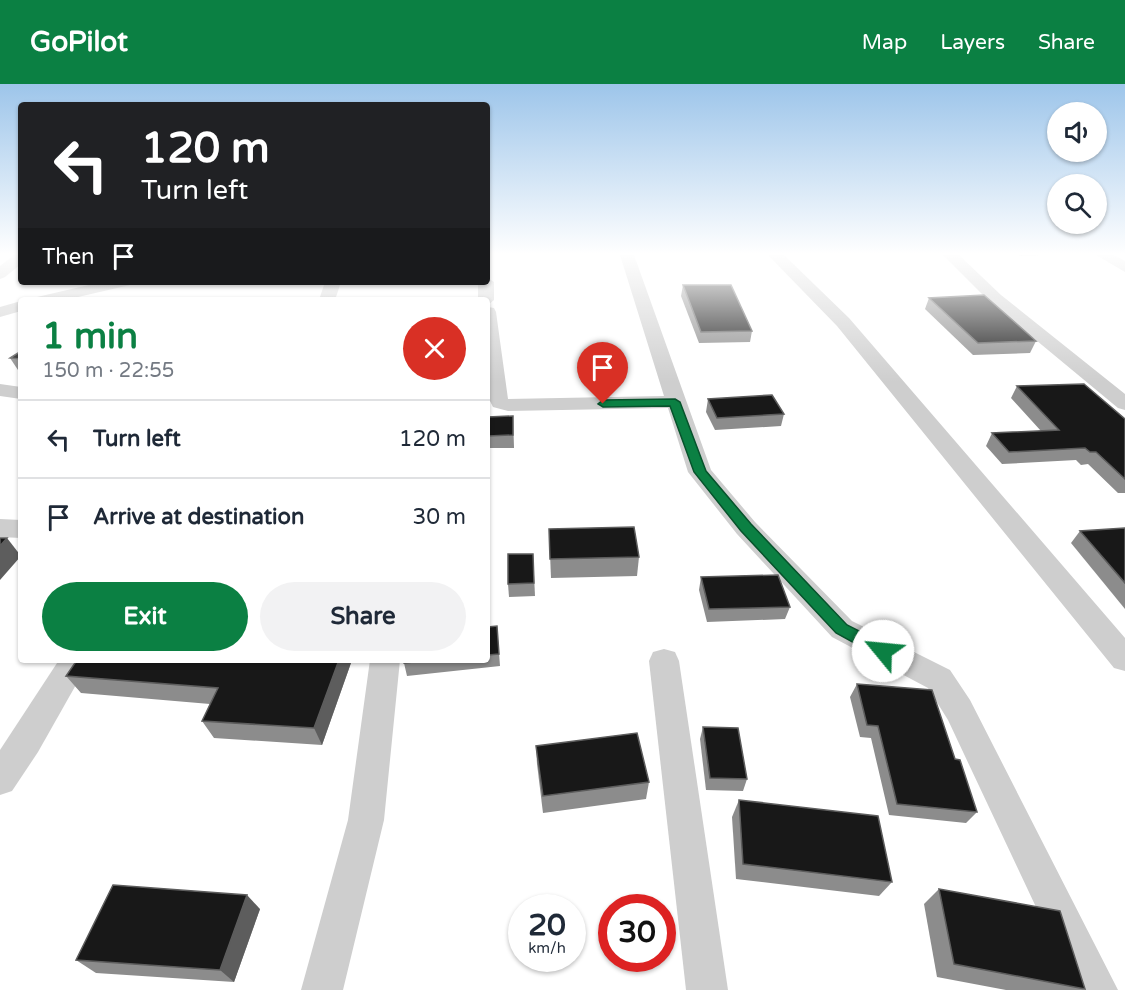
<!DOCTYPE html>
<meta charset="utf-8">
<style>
:root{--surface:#fff;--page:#f2f2f3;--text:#1f2937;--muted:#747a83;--line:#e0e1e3;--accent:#0b8043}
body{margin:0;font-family:"Varela Round",sans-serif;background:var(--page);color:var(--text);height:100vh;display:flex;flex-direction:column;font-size:22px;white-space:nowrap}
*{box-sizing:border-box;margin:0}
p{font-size:20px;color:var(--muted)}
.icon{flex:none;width:33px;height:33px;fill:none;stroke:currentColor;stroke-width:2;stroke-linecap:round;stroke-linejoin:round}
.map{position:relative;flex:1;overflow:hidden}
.details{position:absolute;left:18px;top:213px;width:472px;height:366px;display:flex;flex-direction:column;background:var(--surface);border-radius:6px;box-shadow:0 2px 4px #0004}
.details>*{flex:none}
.hud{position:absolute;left:18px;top:18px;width:472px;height:183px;border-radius:6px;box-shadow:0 2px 4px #0004;background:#202124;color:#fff;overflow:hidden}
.buttons{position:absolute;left:1047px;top:18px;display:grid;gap:12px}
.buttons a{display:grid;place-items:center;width:60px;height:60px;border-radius:50%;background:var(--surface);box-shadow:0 2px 4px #0004;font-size:30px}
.speed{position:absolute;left:508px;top:810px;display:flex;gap:12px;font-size:30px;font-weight:700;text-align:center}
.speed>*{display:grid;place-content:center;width:78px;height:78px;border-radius:50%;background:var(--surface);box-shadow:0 2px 4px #0004;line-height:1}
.speed small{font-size:15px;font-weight:400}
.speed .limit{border:9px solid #d22;background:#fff;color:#111}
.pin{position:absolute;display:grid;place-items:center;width:51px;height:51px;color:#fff;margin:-62px -26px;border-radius:50% 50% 50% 0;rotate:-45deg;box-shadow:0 0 6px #0007}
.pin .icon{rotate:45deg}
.me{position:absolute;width:66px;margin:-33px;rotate:298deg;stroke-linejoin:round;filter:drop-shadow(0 0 4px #0008)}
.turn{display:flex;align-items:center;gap:21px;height:126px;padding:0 24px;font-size:27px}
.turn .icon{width:78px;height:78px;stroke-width:2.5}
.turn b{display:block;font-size:42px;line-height:51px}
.then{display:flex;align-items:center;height:57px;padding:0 24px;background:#0003;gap:12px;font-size:22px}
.round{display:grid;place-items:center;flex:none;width:63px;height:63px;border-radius:32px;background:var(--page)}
.summary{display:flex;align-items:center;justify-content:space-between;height:102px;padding:0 24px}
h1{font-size:36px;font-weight:700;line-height:45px;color:var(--accent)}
.cta{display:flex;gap:12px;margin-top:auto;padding:12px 24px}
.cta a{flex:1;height:69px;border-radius:36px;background:var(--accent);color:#fff;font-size:24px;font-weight:700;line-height:69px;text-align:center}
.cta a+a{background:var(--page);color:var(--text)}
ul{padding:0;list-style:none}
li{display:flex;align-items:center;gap:18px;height:78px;padding:0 24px;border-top:2px solid var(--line)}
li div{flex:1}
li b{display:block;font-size:22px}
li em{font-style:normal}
header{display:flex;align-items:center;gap:36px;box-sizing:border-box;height:84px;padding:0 30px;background:var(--accent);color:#fff}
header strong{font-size:28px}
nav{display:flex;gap:33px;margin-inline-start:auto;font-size:21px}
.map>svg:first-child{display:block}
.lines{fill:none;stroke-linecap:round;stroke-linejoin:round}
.minor{fill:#cecece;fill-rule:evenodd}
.wall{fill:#8c8c8c}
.shaded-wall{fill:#5d5d5d}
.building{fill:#181818;stroke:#5d5d5d;stroke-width:1.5}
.route{fill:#0b8043;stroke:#07532c;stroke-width:1.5}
</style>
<header>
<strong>GoPilot</strong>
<nav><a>Map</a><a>Layers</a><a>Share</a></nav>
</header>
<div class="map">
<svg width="1125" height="906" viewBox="0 0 1125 906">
<rect width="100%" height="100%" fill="#fff"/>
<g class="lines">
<g class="minor">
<polygon points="14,171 21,171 21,180 5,193 0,195 0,182"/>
<polygon points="620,171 634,171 711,386 755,438 852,537 950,586 970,616 1118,906 1075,906 948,636 928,604 832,553 737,450 688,388 668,324 508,327 493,323 488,313 488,223 494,224 496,228 508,315 664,312"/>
<polygon points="768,171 784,171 849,234 1125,554 1125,587 1114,584 837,242"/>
<polygon points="943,171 959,171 1001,211 1125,310 1125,326 1118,324 989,217"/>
<polygon points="1096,171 1114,171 1125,177 1125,188"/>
<polygon points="488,194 494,198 494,216 488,221 488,216 478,216 478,198 488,198"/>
<polygon points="102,198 132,198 130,201 65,216 35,216 37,213"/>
<polygon points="325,198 341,198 335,216 319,216"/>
<polygon points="21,217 21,227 0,233 0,223"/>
<polygon points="0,300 21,303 21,315 0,312"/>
<polygon points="0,435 21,436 21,454 0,453"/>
<polygon points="664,565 675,568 679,577 728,906 686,906 649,577 653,568"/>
<polygon points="59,576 90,576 38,668 12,707 0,711 0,666"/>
<polygon points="370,576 400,576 384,736 343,906 301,906 348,736"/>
</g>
</g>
<g class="wall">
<polygon points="1018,171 1044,171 1020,172"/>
<polygon points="683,201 752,247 750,258 699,259 681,212"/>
<polygon points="929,214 1036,257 1030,269 973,271 925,225"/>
<polygon points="21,267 21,286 18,286 10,274"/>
<polygon points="1017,302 1125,335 1125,409 1118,409 1088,380 1081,381 1076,376 1002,380 986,362 992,349 1041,347 1011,314"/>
<polygon points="708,315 784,330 781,342 715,346 706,328"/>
<polygon points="513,332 514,364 488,364 488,333"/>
<polygon points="1125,444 1125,525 1071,459 1080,447"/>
<polygon points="549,445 639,473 637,492 551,494"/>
<polygon points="533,470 535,512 509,513 508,500"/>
<polygon points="701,493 790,523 785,535 707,538 699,506"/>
<polygon points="497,542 500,582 407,592 404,579 404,576 488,576 488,543"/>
<polygon points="352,576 322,661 214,654 202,637 210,620 81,609 66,592"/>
<polygon points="857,600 955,675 977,728 966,739 889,731 871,654 860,653 850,613"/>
<polygon points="703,643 747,695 743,707 706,706 700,655"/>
<polygon points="536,662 649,698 646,715 543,729 537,680"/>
<polygon points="739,716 892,798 879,812 736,795 732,733"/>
<polygon points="939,805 1085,905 1083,906 1006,906 937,893 924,820"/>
<polygon points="260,825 234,898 96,889 76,876"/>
</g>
<g class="shaded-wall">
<polygon points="7,454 21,472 0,496 0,462"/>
<polygon points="339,576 352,576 322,661 314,644"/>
<polygon points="247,811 260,825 234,898 220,886"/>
</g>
<g class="building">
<polygon points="683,201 731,201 752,247 701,248"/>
<polygon points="984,211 1036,257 978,259 929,214"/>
<polygon points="21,267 21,275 10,274"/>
<polygon points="1084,300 1125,335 1125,395 1096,368 1090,368 1085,364 1009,368 992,349 1059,346 1017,302"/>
<polygon points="772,311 784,330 717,334 708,315"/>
<polygon points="513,332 513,351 488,352 488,333"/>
<polygon points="634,443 639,473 550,475 549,445"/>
<polygon points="1125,444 1125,499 1080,447"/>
<polygon points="0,454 7,454 0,462"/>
<polygon points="508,470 533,470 534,499 508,500"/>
<polygon points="778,491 790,523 709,525 701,493"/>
<polygon points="497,542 499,570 488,571 488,543"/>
<polygon points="77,576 339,576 314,644 202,637 218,604 66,592"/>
<polygon points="404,576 437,576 404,579"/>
<polygon points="857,600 932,606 955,675 960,676 977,728 897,720 878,642 867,641"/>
<polygon points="703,643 738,644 747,695 710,694"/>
<polygon points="637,649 649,698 543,712 536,662"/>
<polygon points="739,716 878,732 892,798 743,780"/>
<polygon points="113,801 247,811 220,886 76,876"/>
<polygon points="939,805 1060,827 1085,905 954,880"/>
</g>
<linearGradient id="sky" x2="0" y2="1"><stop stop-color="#9dc5ea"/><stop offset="0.57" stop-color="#fff"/><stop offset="1" stop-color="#fff" stop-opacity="0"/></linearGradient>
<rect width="1125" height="298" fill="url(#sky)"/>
<polygon class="route" points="675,315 680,318 706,387 751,440 847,541 889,562 891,567 889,572 883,573 878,572 836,549 741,447 694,388 670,322 603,323 598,320 603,316"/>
</svg>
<div class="buttons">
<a><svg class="icon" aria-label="sound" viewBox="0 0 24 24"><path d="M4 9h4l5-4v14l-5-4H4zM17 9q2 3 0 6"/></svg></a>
<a><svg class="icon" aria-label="search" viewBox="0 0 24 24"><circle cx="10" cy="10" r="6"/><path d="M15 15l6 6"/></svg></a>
</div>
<div class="speed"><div>20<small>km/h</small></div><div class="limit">30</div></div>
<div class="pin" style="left:603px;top:320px;background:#d93025"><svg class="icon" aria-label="arrive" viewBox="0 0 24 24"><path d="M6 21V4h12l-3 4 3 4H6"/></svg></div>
<svg class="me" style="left:883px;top:567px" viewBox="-20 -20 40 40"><circle r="19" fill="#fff"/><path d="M0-13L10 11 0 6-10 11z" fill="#0b8043"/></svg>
<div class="hud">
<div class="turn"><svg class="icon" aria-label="left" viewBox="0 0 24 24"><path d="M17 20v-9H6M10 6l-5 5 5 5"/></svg><div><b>120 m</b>Turn left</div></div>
<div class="then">Then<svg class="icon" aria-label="arrive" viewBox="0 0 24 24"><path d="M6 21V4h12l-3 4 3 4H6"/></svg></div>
</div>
<section class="details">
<div class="summary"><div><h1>1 min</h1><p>150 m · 22:55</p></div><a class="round" style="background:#d93025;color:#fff"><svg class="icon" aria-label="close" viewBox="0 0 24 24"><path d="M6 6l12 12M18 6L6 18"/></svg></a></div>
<ul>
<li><svg class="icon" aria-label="left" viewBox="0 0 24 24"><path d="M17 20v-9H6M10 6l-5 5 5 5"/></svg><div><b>Turn left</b></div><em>120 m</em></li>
<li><svg class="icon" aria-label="arrive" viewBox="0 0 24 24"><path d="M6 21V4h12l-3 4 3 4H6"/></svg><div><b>Arrive at destination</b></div><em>30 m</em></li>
</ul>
<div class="cta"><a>Exit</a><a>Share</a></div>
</section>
</div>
